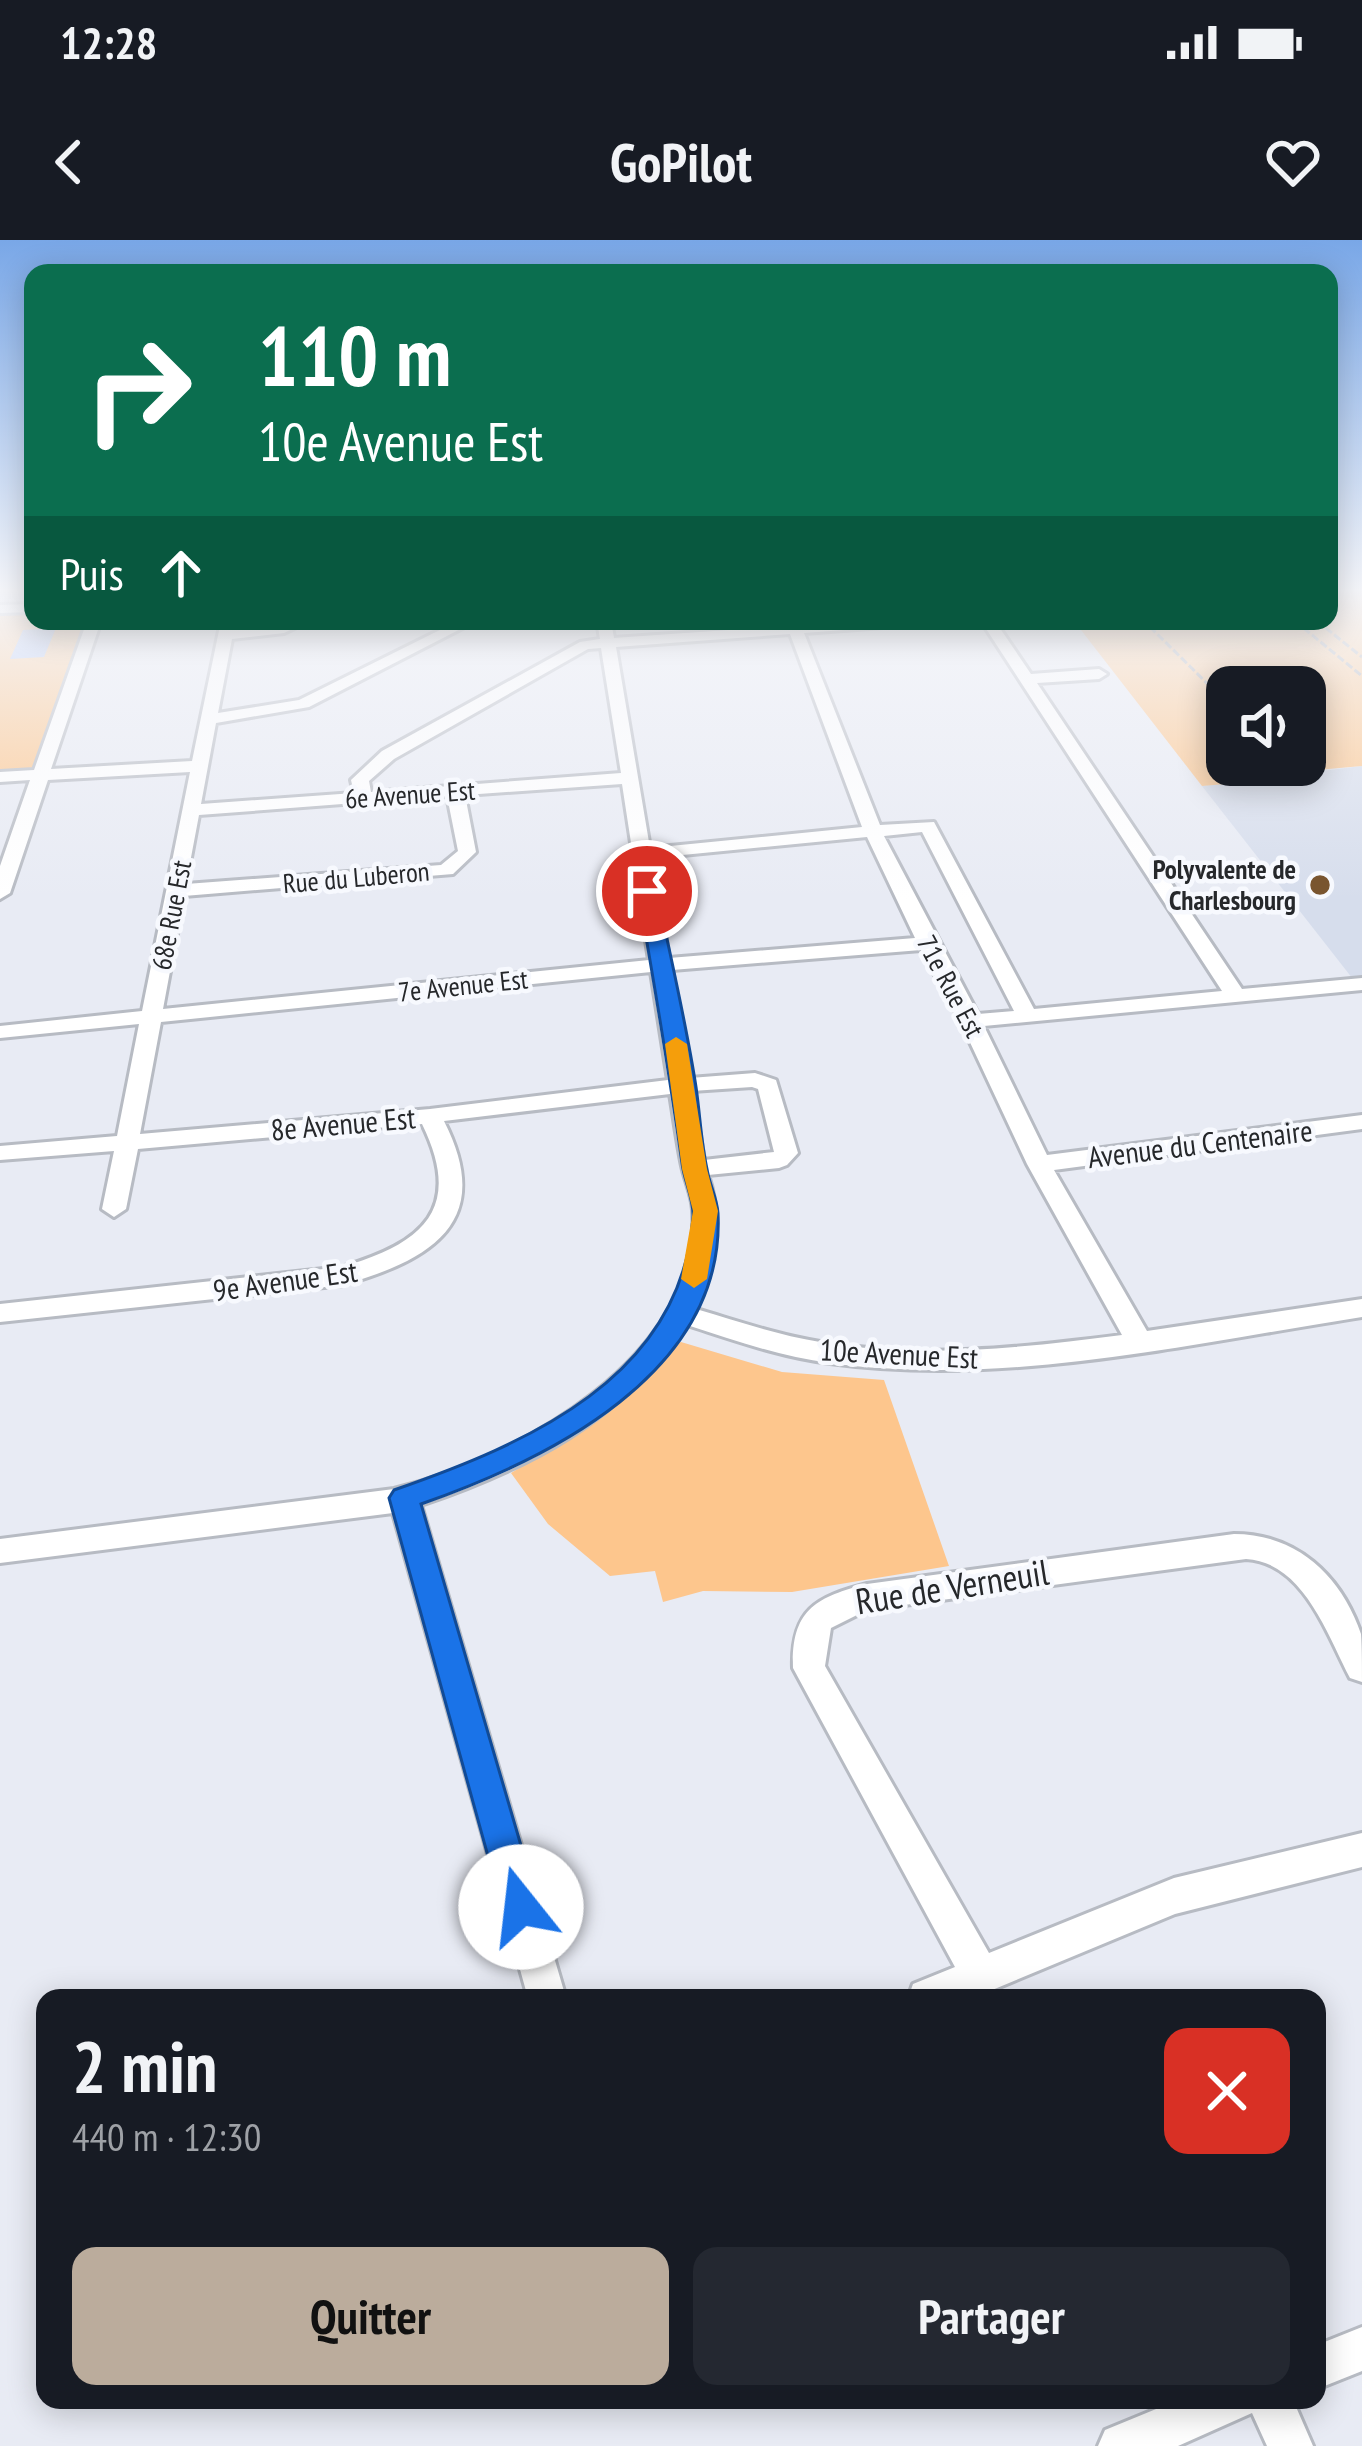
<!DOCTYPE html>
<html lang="fr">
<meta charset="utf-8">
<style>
:root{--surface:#171b24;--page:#242831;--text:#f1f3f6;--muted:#9ea1a6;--accent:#bbac9c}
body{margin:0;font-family:"PT Sans Narrow",sans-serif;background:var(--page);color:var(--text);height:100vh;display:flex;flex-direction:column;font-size:45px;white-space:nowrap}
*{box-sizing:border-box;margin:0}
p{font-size:39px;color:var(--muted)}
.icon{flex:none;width:66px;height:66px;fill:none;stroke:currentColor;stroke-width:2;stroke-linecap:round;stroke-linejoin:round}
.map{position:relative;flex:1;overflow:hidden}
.details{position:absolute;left:36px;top:1749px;width:1290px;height:420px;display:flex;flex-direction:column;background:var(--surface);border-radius:24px;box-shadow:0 6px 30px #0003}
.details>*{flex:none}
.hud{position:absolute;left:24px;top:24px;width:1314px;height:366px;border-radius:24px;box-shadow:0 6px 30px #0003;background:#0b6e4f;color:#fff;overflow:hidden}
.tools{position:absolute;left:1206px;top:426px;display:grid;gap:24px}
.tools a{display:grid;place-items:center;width:120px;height:120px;border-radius:24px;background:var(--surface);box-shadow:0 6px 30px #0003;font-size:60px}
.pin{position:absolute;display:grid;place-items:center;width:102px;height:102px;color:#fff;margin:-51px;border:6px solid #fff;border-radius:50%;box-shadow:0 3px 12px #0007}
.me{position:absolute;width:132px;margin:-66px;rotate:344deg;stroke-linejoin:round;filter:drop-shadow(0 0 9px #0008)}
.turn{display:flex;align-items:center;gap:42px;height:252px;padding:0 36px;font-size:54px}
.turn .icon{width:156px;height:156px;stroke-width:2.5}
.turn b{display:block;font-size:84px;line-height:102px}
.then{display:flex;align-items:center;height:114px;padding:0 36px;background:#0003;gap:24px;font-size:45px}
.round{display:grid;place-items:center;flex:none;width:126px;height:126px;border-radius:24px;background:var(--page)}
.head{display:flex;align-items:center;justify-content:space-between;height:204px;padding:0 36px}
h1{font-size:72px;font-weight:700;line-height:90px}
.button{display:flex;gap:24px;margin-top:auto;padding:24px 36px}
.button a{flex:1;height:138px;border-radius:24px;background:var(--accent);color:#111;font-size:48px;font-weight:700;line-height:138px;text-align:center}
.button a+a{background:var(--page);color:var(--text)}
.status{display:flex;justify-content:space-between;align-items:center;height:84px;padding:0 60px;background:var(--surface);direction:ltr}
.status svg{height:33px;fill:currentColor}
header{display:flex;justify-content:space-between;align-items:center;height:156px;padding:0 36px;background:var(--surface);font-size:54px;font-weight:700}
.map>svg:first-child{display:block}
.built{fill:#d6ddec}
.green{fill:#fdc68d;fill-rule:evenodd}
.building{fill:#adc3f6}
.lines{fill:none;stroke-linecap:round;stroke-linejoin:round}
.minor-casing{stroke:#b7bbc3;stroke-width:6}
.path{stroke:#a7aab1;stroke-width:3;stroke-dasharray:8 3;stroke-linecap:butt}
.minor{fill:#fff;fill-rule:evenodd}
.route{fill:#1a73e8;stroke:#114b97;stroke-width:3}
.slow{fill:#f59e0b}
.poi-dot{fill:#79552f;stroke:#f7f9fe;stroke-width:4.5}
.labels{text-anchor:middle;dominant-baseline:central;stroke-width:9;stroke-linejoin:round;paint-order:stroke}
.far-street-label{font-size:27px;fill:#26282b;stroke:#f7f9fe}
.far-poi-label{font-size:27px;font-weight:bold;fill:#26282b;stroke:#f7f9fe;text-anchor:end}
.street-label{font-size:30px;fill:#26282b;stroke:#f7f9fe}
.near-street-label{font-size:36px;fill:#26282b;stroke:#f7f9fe}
</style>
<div class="status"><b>12:28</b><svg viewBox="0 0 49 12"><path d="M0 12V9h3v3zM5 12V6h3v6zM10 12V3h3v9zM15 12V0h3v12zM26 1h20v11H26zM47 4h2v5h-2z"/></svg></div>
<header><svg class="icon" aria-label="back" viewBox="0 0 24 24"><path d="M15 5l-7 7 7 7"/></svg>GoPilot<svg class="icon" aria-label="heart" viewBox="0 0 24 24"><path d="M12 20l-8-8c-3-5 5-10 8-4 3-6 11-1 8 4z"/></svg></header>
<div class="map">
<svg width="1362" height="2206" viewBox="0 0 1362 2206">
<rect width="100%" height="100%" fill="#e8ebf4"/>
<polygon class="built" points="1362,526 1362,744 1356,743 1202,546"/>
<g class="green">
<path d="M1329,351H1362V526L1283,533L1273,540L1202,546L1074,381H1329ZM1227,447H1305V525H1227Z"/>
<polygon points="33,368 33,381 94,381 42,534 0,537 0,369"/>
<polygon points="681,1102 782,1132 884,1140 949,1326 792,1352 703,1351 663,1362 655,1331 610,1336 548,1284 511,1233 588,1187 666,1108"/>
</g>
<polygon class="building" points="56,388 44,417 10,419 23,390"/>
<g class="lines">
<g class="minor-casing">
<g id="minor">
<polygon points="33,364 33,372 0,373 0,365"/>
<path d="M87,381H101L51,529L192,521L221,381H235L234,390L309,381L284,393L232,399L218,473L299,460L458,381H476L309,467L216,483L201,564L354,553L351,540L382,511L580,402L600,399L597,381H611L614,398L787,386L785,381L801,385L917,381L910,385L804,393L880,585L934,582L1034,769L1222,751L981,381H995L1031,434L1099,429L1107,434L1099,439L1037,443L1242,749L1362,738V750L984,786L1047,915L1362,875V889L1054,930L1147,1091L1362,1059V1077C1188,1104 1007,1147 830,1123C781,1117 734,1100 687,1085C618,1182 532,1227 421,1265L566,1758H528L393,1273L0,1323V1299L394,1249C516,1219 702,1119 693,970C692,955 685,941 682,926C677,902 674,878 670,854L444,881C495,981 433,1019 343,1045L0,1082V1064L342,1027C423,1003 464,969 422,884L138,909L126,969L114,977L102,969L114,911L0,920V906L117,896L139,784L0,798V786L142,771L190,532L48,540L10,653L0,659V626L30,540L0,542V532L34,530ZM790,394L862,587L650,608L616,407ZM601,408L621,533L371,552L369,541L394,519L588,409ZM622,544L649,720L163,769L184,656L453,634L476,612L465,555ZM447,556L458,611L441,625L186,644L199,575ZM922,592L1014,771L978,774L884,596ZM867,597L915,698L669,718L652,618ZM921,710L960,781L1027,924L1122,1095C1023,1108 919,1119 820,1102C777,1095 737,1081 696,1069C714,1023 724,983 708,935L779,928L787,925L798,913L776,840L755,833L690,838L672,730ZM651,732L668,840L430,869L140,894L161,782ZM752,847L758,849L774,912L704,920L692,851Z"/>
<path d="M1234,1294C1296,1294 1341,1335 1361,1394C1362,1408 1362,1428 1362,1442L1350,1438C1327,1394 1303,1322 1246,1319L867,1370L831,1388L825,1426L989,1713L1174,1638L1362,1593V1627L1175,1674L973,1758H908L913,1744L955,1727L793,1428C791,1370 816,1357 867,1344Z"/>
<polygon points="1362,2087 1362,2131 1317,2149 1317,2105"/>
<polygon points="1178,2160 1293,2160 1313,2206 1267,2206 1252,2173 1178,2206 1098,2206 1105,2190"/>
</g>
</g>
<g class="path">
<polyline points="1187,381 1147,384 1227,463"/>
<polyline points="1295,381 1362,436"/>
<polyline points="1317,381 1362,417"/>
</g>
<use href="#minor" class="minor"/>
</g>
<linearGradient id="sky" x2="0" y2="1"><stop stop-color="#79a7e7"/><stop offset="0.53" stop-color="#f5f6fa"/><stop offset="1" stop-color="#f5f6fa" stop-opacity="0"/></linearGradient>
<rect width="1362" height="660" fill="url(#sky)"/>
<path class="route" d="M647,645L657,651C670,716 686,781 696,847C700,874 701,902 707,929C709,943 717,958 718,973C726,1133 547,1220 421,1264L539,1667L534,1680L521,1685L508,1680L502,1667L389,1258L394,1250C526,1204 682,1138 693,977C694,959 684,941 682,923C669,832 654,742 638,651Z"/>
<polygon class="slow" points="676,797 687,804 707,929 718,971 707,1039 694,1048 681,1039 693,971 682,929 665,804"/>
<circle class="poi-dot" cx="1320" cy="645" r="12"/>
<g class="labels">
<g class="far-street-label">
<text transform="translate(410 554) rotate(-4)">6e Avenue Est</text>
<text transform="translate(356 637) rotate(-5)">Rue du Luberon</text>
<text transform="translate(171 675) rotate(-79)">68e Rue Est</text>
<text transform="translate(463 745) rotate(-6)">7e Avenue Est</text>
<text transform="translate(951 746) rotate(62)">71e Rue Est</text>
</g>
<g class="far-poi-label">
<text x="1296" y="629">Polyvalente de<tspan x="1296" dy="31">Charlesbourg</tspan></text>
</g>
<g class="street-label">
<text transform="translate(343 883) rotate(-5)">8e Avenue Est</text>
<text transform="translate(1200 903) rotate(-7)">Avenue du Centenaire</text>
<text transform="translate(285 1040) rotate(-8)">9e Avenue Est</text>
<text transform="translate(899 1113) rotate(3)">10e Avenue Est</text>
</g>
<g class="near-street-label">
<text transform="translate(952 1346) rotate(-9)">Rue de Verneuil</text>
</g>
</g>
</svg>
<div class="tools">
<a><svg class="icon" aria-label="sound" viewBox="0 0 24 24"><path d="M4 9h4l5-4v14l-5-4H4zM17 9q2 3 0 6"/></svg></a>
</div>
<div class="pin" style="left:647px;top:651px;background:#d93025"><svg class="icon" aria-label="arrive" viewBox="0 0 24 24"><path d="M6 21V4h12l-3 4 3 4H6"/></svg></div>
<svg class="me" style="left:521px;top:1667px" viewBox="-20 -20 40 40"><circle r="19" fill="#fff"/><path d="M0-13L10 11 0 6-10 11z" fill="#1a73e8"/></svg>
<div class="hud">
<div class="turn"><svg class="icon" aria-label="right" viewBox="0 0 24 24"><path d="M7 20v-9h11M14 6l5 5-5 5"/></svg><div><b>110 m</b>10e Avenue Est</div></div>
<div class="then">Puis<svg class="icon" aria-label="ahead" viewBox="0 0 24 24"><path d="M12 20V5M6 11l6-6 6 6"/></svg></div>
</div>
<section class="details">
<div class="head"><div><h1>2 min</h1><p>440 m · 12:30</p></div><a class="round" style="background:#d93025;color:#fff"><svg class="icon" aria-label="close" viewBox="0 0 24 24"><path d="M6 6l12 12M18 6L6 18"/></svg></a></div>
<div class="button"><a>Quitter</a><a>Partager</a></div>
</section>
</div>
